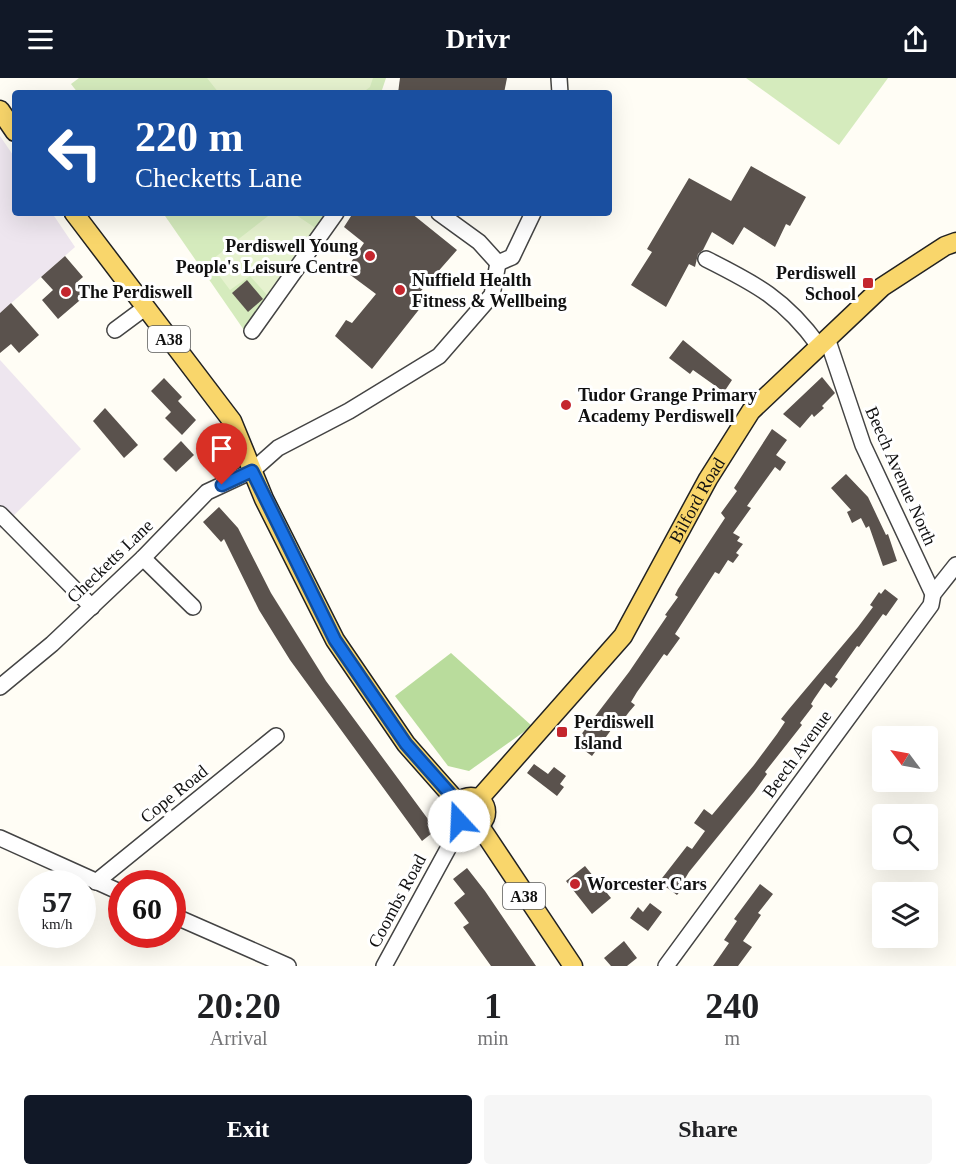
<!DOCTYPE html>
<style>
:root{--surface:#fff;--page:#f6f6f6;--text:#202124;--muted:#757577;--accent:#111827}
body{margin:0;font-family:"Times New Roman",serif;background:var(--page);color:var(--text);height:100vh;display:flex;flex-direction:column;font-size:22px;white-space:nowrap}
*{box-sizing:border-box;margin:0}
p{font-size:20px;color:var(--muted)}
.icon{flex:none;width:33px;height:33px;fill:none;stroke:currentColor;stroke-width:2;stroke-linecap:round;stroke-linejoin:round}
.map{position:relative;height:888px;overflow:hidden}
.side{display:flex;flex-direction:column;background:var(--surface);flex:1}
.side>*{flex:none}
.top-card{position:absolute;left:12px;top:12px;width:600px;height:126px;border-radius:6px;box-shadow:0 6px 24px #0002;background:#1a4fa0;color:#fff;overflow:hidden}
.needle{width:39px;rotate:302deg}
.tools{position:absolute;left:872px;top:648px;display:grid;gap:12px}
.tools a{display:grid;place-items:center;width:66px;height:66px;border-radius:6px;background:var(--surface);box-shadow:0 6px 24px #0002;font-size:30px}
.speed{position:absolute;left:18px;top:792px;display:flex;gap:12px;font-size:30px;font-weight:700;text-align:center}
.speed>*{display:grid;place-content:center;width:78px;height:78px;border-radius:50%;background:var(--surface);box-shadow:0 6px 24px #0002;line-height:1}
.speed small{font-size:15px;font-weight:400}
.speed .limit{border:9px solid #d22;background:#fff;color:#111}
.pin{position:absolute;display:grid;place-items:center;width:51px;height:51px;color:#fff;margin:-62px -26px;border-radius:50% 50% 50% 0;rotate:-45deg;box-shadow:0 0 6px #0007}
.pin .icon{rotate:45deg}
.me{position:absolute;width:66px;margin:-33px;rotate:340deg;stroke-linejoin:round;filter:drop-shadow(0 0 4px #0008)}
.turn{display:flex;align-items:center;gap:21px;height:126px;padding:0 24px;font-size:27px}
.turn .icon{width:78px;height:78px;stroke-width:2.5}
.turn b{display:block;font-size:42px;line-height:51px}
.eta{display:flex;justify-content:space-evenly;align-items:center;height:102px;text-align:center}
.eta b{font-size:36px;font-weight:700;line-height:42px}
.button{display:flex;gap:12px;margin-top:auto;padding:12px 24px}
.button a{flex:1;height:69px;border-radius:6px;background:var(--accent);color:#fff;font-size:24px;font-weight:700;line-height:69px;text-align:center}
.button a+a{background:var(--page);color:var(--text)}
header{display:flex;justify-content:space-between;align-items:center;height:78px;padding:0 24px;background:var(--accent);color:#fff;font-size:27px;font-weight:700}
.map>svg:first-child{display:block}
.industrial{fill:#eee6ef}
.green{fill:#d5ebbd}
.forest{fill:#b9dc9c}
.pitch{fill:#e6f2cf}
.building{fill:#5a524d}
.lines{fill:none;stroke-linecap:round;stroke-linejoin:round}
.minor-casing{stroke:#444;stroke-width:18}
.major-casing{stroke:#222;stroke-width:21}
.minor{stroke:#fff;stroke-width:15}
.major{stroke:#f9d66b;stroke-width:18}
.route-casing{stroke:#114b97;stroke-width:15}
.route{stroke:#1a73e8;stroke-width:10}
.poi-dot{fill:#c4262e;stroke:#fff;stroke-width:2}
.labels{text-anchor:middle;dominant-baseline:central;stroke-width:6;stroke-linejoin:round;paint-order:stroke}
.shield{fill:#fff;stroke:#585858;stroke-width:1.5}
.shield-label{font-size:16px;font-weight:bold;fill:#111}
.poi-label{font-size:18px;font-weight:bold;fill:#111;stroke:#fff;text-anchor:start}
.street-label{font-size:18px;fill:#111;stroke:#fff}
</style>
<header><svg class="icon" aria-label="menu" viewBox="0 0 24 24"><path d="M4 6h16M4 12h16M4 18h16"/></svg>Drivr<svg class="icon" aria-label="share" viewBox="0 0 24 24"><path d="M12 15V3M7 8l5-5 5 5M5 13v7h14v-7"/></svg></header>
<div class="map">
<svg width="956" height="888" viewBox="0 0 956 888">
<rect width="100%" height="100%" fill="#fffdf5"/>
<g class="industrial">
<polygon points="0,58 15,80 15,135 52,135 75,169 0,235"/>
<polygon points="0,282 81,371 0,451"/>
</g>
<g class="green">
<polygon points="79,0 386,0 381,15 78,15 71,6"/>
<polygon points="746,0 888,0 839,67"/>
<polygon points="163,135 333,135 246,255"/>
</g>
<polygon class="forest" points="451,575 532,648 469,693 448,688 395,618"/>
<g class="pitch">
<polygon points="207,0 373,0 370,9 362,15 219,15"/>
<polygon points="272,135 293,135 317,151 267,217 250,198 230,212 209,184"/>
</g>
<g class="building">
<polygon points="400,0 507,0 504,15 398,15"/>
<polygon points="751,88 806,119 790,148 786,146 775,169 744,149 733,167 712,154 703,172 698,176 695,189 689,186 666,229 631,207 652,174 647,171 689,100 731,123"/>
<polygon points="353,135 411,135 457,172 413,222 421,229 372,291 335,258 346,242 352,245 376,216 345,193 364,165 344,149"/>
<polygon points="65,178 83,199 76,205 86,217 58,241 42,222 53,212 41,199"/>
<polygon points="247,202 263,221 248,234 232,215"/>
<polygon points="11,225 39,257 19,275 11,266 0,275 0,235"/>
<polygon points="683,262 732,302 724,314 693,292 690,296 669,280"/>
<polygon points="822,299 835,315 822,328 824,330 814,339 812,336 800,350 783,336"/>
<polygon points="164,300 182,319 178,323 196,342 182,357 165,340 171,334 151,313"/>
<polygon points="105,330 138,367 124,380 93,343"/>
<polygon points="772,351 787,362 776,377 786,384 780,393 775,389 747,428 751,430 733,455 740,459 737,463 743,466 736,475 739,477 733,485 728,482 719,496 715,494 675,556 680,560 667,578 664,576 637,614 631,624 635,627 629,634 617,650 614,648 592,678 577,667 583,659 580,658 629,594 667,538 665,537 678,519 675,517 678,511 725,440 721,435 737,413 734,410"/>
<polygon points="181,363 194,377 176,394 163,381"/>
<polygon points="846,396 868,419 886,457 888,456 897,483 883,488 869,448 866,450 861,440 852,445 847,434 851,432 831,410"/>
<polygon points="219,429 238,450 271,515 326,603 436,752 422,763 290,582 259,532 224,461 221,464 203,444"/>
<polygon points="885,511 898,521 886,538 883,536 859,569 857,568 835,599 838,601 831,610 825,605 814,621 811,626 813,628 800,645 802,647 765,694 767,696 754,714 689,794 683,804 686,806 677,817 659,804 687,768 692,771 705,753 694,745 704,731 712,737 754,687 777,656 785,644 781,641 789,631 858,549 873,529 870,527 879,514 881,516"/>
<polygon points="534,686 548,696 554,689 566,698 560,706 564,709 557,718 527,695"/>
<polygon points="585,788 611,820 592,836 566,803"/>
<polygon points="467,790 485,813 536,888 491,888 463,849 469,845 454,825 465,816 453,801"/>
<polygon points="760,806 773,816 758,835 761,837 743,863 752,869 738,888 713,888 729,865 724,862 737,843 734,841"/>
<polygon points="650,825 662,834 648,853 630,840 638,829 643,834"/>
<polygon points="624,863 637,880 627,888 611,888 604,880"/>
</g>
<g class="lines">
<g class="minor-casing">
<g id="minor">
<polyline points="559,0 560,15"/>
<polyline points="439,135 479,164 498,185"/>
<path d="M706,181C756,206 785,221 819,268"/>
<polyline points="498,185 512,179 533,135"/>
<polyline points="115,252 146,229"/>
<polyline points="252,253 336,135"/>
<polyline points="827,260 863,367 933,516"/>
<polyline points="0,436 92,529"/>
<polyline points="143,480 193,529"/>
<polyline points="0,609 52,566 143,480 207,414 252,393 278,370 349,333 439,278 492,217 498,185"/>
<polyline points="0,760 122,815"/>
<polyline points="96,804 276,658"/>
<polyline points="172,837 288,888"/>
<polyline points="384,888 462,745"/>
<polyline points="666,888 931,527 933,516 956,487"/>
</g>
</g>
<g class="major-casing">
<g id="major">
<polyline points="0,32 15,54"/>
<polyline points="74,135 232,343 264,421 335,562 406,666 459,726"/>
<circle cx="471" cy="734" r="15"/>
<path id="s1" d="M479,721L623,558L708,401L751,333L882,209L945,168L956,164"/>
<polyline points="479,747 573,888"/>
</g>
</g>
<use href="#minor" class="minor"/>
<use href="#major" class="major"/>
</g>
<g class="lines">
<g class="route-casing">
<polyline id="route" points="222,407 252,393 335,562 406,666 459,726 456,736 459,743"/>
</g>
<use href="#route" class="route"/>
</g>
<g class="poi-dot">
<circle cx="370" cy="178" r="6"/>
<rect x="862" y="199" width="12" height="12" rx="3"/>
<circle cx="400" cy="212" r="6"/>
<circle cx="66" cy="214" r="6"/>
<circle cx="566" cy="327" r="6"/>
<rect x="556" y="648" width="12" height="12" rx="3"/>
<circle cx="575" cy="806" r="6"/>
</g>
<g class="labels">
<g class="shield">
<rect x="148" y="248" width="42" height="26" rx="4.5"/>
<rect x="503" y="805" width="42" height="26" rx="4.5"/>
</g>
<g class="shield-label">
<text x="169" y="261">A38</text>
<text x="524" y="818">A38</text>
</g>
<g class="poi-label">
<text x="358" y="168" text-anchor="end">Perdiswell Young<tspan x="358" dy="21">People's Leisure Centre</tspan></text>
<text x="856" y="195" text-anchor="end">Perdiswell<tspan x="856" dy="21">School</tspan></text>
<text x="412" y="202">Nuffield Health<tspan x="412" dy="21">Fitness &amp; Wellbeing</tspan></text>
<text x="78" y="214">The Perdiswell</text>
<text x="578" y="317">Tudor Grange Primary<tspan x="578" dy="21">Academy Perdiswell</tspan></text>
<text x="574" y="644">Perdiswell<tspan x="574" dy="21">Island</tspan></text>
<text x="587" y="806">Worcester Cars</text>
</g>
<g class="street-label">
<text transform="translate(901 398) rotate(66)">Beech Avenue North</text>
<text stroke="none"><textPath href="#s1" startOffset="372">Bilford Road</textPath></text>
<text transform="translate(110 483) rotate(-44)">Checketts Lane</text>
<text transform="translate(797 676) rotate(-54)">Beech Avenue</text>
<text transform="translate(174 716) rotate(-39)">Cope Road</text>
<text transform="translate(397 823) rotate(-62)">Coombs Road</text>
</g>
</g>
</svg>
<div class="tools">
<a><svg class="needle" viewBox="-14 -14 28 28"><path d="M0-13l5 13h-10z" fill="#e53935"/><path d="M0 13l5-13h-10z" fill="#757577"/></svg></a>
<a><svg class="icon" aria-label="search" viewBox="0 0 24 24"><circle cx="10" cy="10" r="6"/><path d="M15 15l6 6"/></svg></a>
<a><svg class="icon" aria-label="layers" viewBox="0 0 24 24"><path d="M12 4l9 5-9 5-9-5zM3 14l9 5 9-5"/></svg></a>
</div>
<div class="speed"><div>57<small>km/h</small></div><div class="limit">60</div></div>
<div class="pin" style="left:222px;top:407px;background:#d93025"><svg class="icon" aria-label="arrive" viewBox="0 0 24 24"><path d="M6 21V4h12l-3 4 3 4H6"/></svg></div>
<svg class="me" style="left:459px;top:743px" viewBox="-20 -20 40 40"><circle r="19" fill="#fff"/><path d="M0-13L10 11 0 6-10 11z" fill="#1a73e8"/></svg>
<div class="top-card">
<div class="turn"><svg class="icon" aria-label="left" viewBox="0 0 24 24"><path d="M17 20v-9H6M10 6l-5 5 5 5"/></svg><div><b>220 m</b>Checketts Lane</div></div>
</div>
</div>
<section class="side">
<div class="eta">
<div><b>20:20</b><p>Arrival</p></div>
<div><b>1</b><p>min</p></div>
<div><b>240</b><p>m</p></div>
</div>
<div class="button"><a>Exit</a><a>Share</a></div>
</section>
